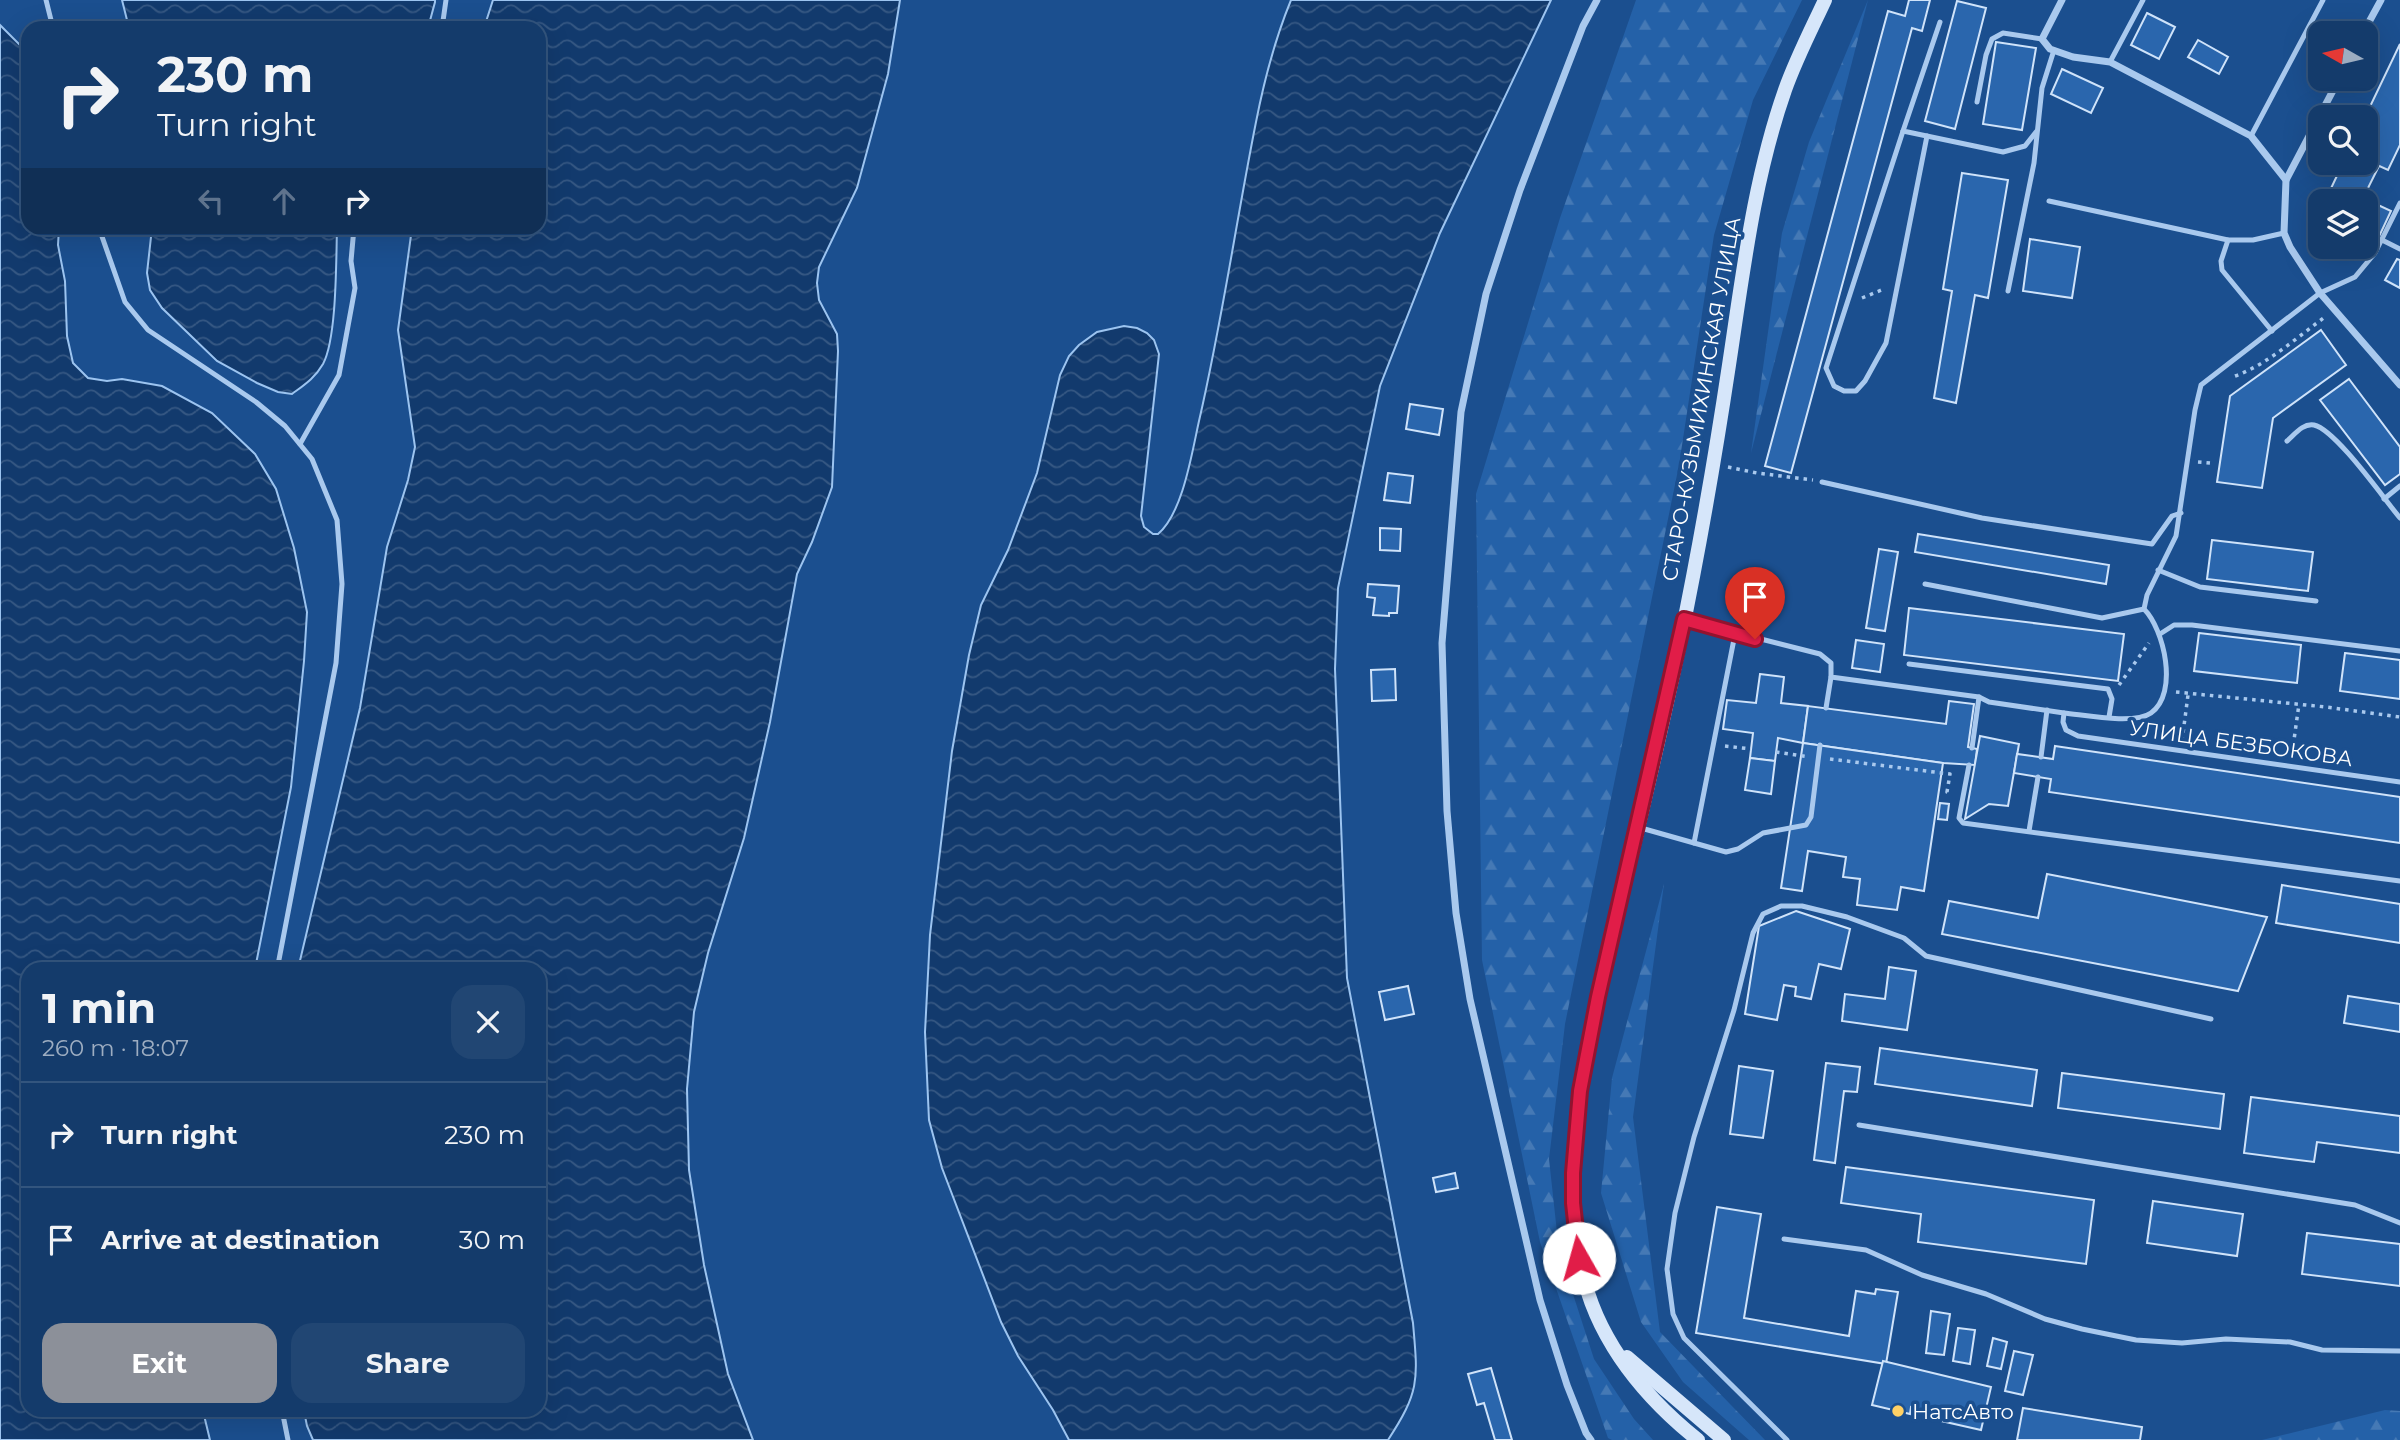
<!DOCTYPE html>
<meta charset="utf-8">
<style>
:root{--surface:#143b6b;--page:#214673;--text:#f1f3f6;--muted:#9dadc1;--line:#33557e;--accent:#8c9099}
body{margin:0;font-family:Montserrat,sans-serif;background:var(--page);color:var(--text);height:100vh;display:flex;flex-direction:column;font-size:26px;white-space:nowrap}
*{box-sizing:border-box;margin:0}
p{font-size:23px;color:var(--muted)}
.icon{flex:none;width:38px;height:38px;fill:none;stroke:currentColor;stroke-width:2;stroke-linecap:round;stroke-linejoin:round}
.map{position:relative;flex:1;overflow:hidden}
.side{position:absolute;left:21px;top:962px;width:525px;height:455px;display:flex;flex-direction:column;background:var(--surface);border-radius:21px;box-shadow:0 7px 28px #0002,0 0 0 2px var(--line)}
.side>*{flex:none}
.guide{position:absolute;left:21px;top:21px;width:525px;height:214px;border-radius:21px;box-shadow:0 7px 28px #0002,0 0 0 2px var(--line);background:#143b6b;color:var(--text);overflow:hidden}
.needle{width:46px;rotate:278deg}
.buttons{position:absolute;left:2308px;top:21px;display:grid;gap:14px}
.buttons a{display:grid;place-items:center;width:70px;height:70px;border-radius:14px;background:var(--surface);box-shadow:0 7px 28px #0002,0 0 0 2px var(--line);font-size:35px}
.pin{position:absolute;display:grid;place-items:center;width:60px;height:60px;color:#fff;margin:-72px -30px;border-radius:50% 50% 50% 0;rotate:-45deg;box-shadow:0 0 7px #0007}
.pin .icon{rotate:45deg}
.me{position:absolute;width:77px;margin:-38px;rotate:353deg;stroke-linejoin:round;filter:drop-shadow(0 0 5px #0008)}
.turn{display:flex;align-items:center;gap:24px;height:147px;padding:0 21px;font-size:32px}
.turn .icon{width:91px;height:91px;stroke-width:2.5}
.turn b{display:block;font-size:49px;line-height:60px}
.lanes{display:flex;align-items:center;height:66px;padding:0 21px;background:#0003;justify-content:center;gap:35px;direction:ltr}
.lanes .off{opacity:.35}
.round{display:grid;place-items:center;flex:none;width:74px;height:74px;border-radius:21px;background:var(--page)}
.summary{display:flex;align-items:center;justify-content:space-between;height:119px;padding:0 21px}
h1{font-size:42px;font-weight:700;line-height:52px}
.primary-button{display:flex;gap:14px;margin-top:auto;padding:14px 21px}
.primary-button a{flex:1;height:80px;border-radius:21px;background:var(--accent);color:#fff;font-size:28px;font-weight:700;line-height:80px;text-align:center}
.primary-button a+a{background:var(--page);color:var(--text)}
ul{padding:0;list-style:none}
li{display:flex;align-items:center;gap:21px;height:105px;padding:0 21px;border-top:2px solid var(--line)}
li div{flex:1}
li b{display:block;font-size:26px}
li em{font-style:normal}
.map>svg:first-child{display:block}
.forest{fill:url(#forest-firs)}
.water{fill:url(#water-waves);stroke:#9cc4f0;stroke-width:2}
.building{fill:#2a66ad;stroke:#cfe3fa;stroke-width:2}
.lines{fill:none;stroke-linecap:round;stroke-linejoin:round}
.path{stroke:#a9c9ee;stroke-width:3.5;stroke-dasharray:3.5 5;stroke-linecap:butt}
.lane{stroke:#a9c9ee;stroke-width:5}
.street{stroke:#a9c9ee;stroke-width:7}
.secondary{stroke:#d6e6fa;stroke-width:14}
.route-casing{stroke:#92132f;stroke-width:18}
.route{stroke:#e11d48;stroke-width:12}
.poi-dot{fill:#ffd166;stroke:#1b4f8f;stroke-width:2.5}
.labels{text-anchor:middle;dominant-baseline:central;stroke-width:7;stroke-linejoin:round;paint-order:stroke}
.street-label{font-size:21px;fill:#fff;stroke:#1b4f8f}
.poi-label{font-size:21px;fill:#fff;stroke:#1b4f8f;text-anchor:start}
</style>
<div class="map">
<svg width="2400" height="1440" viewBox="0 0 2400 1440">
<defs>
<pattern id="forest-firs" width="22" height="20" patternUnits="userSpaceOnUse" patternTransform="scale(1.75)"><rect width="22" height="20" fill="#2461a8"/><path d="M5 1l3.5 6h-7zM16 11l3.5 6h-7z" fill="#4579b5"/></pattern>
<pattern id="water-waves" width="16" height="10" patternUnits="userSpaceOnUse" patternTransform="scale(1.75)"><rect width="16" height="10" fill="#123a6d"/><path d="M0 5q4-4 8 0t8 0" fill="none" stroke="#365883"/></pattern>
</defs>
<rect width="100%" height="100%" fill="#1b4f8f"/>
<g class="forest">
<polygon points="1636,0 1802,0 1753,100 1714,235 1679,465 1565,1024 1549,1159 1559,1251 1594,1359 1634,1419 1653,1440 1612,1440 1608,1438 1540,1242 1482,960 1476,494 1560,218"/>
<polygon points="1868,0 1751,453 1782,233 1809,142"/>
<polygon points="1664,884 1633,1117 1660,1332 1765,1440 1749,1440 1683,1382 1641,1322 1601,1193 1612,1078"/>
<polygon points="2385,1410 2400,1411 2400,1440 2262,1440"/>
</g>
<g class="water">
<polygon points="122,0 435,0 435,2 428,28 129,28"/>
<polygon points="493,0 900,0 888,74 857,188 819,267 817,283 819,300 837,334 838,351 832,487 812,542 797,574 770,722 744,838 708,953 694,1012 687,1089 689,1170 704,1265 728,1374 753,1440 313,1440 307,1426 304,1411 539,1410 539,970 298,969 360,708 387,547 408,480 415,447 398,330 412,228 539,228 539,28 484,28"/>
<path d="M1291,0H1551L1440,233L1380,386L1338,588L1335,669L1347,978L1413,1323C1418,1380 1420,1391 1388,1440H1069L1053,1410L1018,1356L1001,1322L942,1168L929,1120L925,1032L930,935L952,751L969,655L981,605L1008,550L1037,473L1060,375L1069,356L1079,345L1097,332L1124,326L1137,328L1147,333L1154,340L1159,354L1141,516L1144,527L1153,534H1158C1183,513 1192,452 1199,421C1222,322 1236,222 1256,122C1264,81 1275,39 1291,0Z"/>
<polygon points="0,25 25,50 28,58 28,228 59,228 58,245 65,281 67,336 73,363 88,378 107,381 122,379 162,386 212,413 255,454 276,489 294,548 307,612 304,661 291,787 255,969 28,970 28,1410 203,1411 210,1440 0,1440"/>
<path d="M152,228H337C336,260 337,338 323,364C315,378 304,385 292,394L278,392L257,383L217,361L162,308L150,290L147,273Z"/>
</g>
<g class="building">
<polygon points="1909,0 1930,0 1922,31 1912,28 1791,473 1765,466 1888,11 1905,16"/>
<polygon points="1957,1 1986,8 1955,129 1925,121"/>
<polygon points="2147,13 2175,27 2159,59 2131,45"/>
<polygon points="2198,40 2228,57 2219,74 2188,57"/>
<polygon points="1996,42 2036,48 2022,130 1983,124"/>
<polygon points="2400,44 2400,145 2388,170 2366,160 2365,117"/>
<polygon points="2062,69 2103,88 2091,113 2051,94"/>
<polygon points="2366,160 2379,166 2363,198 2391,211 2376,243 2366,238 2366,201 2325,201 2343,163 2366,163"/>
<polygon points="1962,173 2008,180 1988,298 1975,295 1956,403 1934,398 1952,291 1943,289"/>
<polygon points="2030,239 2080,247 2072,298 2023,291"/>
<polygon points="2397,259 2400,260 2400,288 2385,280"/>
<polygon points="2321,330 2346,365 2273,418 2262,488 2217,482 2230,396"/>
<polygon points="2349,379 2400,447 2400,474 2385,485 2320,400"/>
<polygon points="1410,404 1443,409 1439,435 1406,429"/>
<polygon points="1388,473 1413,476 1410,503 1384,500"/>
<polygon points="1380,528 1401,529 1400,551 1380,550"/>
<polygon points="1918,534 2109,565 2106,584 1915,552"/>
<polygon points="2212,540 2313,552 2308,591 2207,579"/>
<polygon points="1879,549 1898,552 1885,631 1866,628"/>
<polygon points="1368,584 1399,586 1397,613 1389,613 1389,616 1373,615 1375,598 1367,597"/>
<polygon points="1909,608 2124,634 2118,681 1904,655"/>
<polygon points="2199,633 2301,645 2297,683 2194,671"/>
<polygon points="1856,640 1884,644 1880,672 1852,668"/>
<polygon points="2345,653 2400,660 2400,699 2340,691"/>
<polygon points="1395,669 1396,700 1372,701 1371,670"/>
<polygon points="1760,674 1784,677 1781,703 1808,706 1803,743 1778,738 1775,761 1750,758 1753,733 1723,729 1727,700 1756,703"/>
<polygon points="1949,701 1974,704 1968,747 1977,749 1975,765 1943,763 1803,743 1808,706 1946,724"/>
<polygon points="1980,736 2019,744 2008,806 1989,804 1965,819"/>
<polygon points="1803,743 1943,763 1924,891 1901,887 1897,910 1857,905 1860,879 1843,877 1846,857 1808,851 1802,891 1781,888"/>
<polygon points="2055,746 2400,797 2400,843 2049,792 2051,779 2014,773 2017,754 2053,759"/>
<polygon points="1750,758 1775,761 1771,794 1745,790"/>
<polygon points="1940,803 1949,804 1947,820 1938,819"/>
<polygon points="2047,874 2267,917 2238,991 1942,934 1949,901 2038,918"/>
<polygon points="2282,885 2400,904 2400,943 2276,923"/>
<polygon points="1796,911 1850,929 1841,969 1819,964 1811,999 1795,996 1796,987 1784,985 1777,1020 1745,1014 1759,926"/>
<polygon points="1889,967 1916,971 1907,1030 1842,1021 1845,994 1885,999"/>
<polygon points="1408,986 1414,1014 1385,1020 1379,992"/>
<polygon points="2348,996 2400,1004 2400,1032 2344,1023"/>
<polygon points="1880,1048 2037,1070 2032,1106 1875,1084"/>
<polygon points="1826,1063 1860,1067 1857,1092 1844,1091 1835,1163 1814,1160"/>
<polygon points="1739,1066 1773,1071 1763,1138 1730,1134"/>
<polygon points="2062,1073 2224,1094 2220,1129 2058,1108"/>
<polygon points="2251,1097 2400,1116 2400,1153 2317,1142 2314,1162 2244,1153"/>
<polygon points="1846,1167 2094,1200 2086,1264 1918,1242 1921,1214 1841,1203"/>
<polygon points="1455,1173 1458,1188 1436,1192 1433,1178"/>
<polygon points="2153,1201 2243,1214 2237,1256 2147,1243"/>
<polygon points="1717,1207 1761,1214 1744,1318 1849,1336 1856,1291 1875,1294 1876,1289 1898,1292 1886,1364 1696,1333"/>
<polygon points="2307,1233 2400,1244 2400,1286 2302,1274"/>
<polygon points="1931,1311 1950,1314 1944,1355 1926,1353"/>
<polygon points="1958,1328 1975,1330 1970,1364 1953,1361"/>
<polygon points="1993,1338 2007,1342 2001,1369 1987,1366"/>
<polygon points="2014,1351 2033,1355 2023,1395 2005,1391"/>
<polygon points="1883,1361 1991,1387 1981,1430 1941,1421 1943,1414 1911,1407 1910,1414 1872,1405"/>
<polygon points="1491,1368 1512,1440 1495,1440 1484,1403 1477,1405 1468,1374"/>
<polygon points="2023,1408 2142,1427 2140,1440 2017,1440"/>
</g>
<g class="lines">
<g class="path">
<polyline points="1862,298 1884,289"/>
<path d="M2235,376C2268,364 2296,338 2325,317"/>
<polyline points="2198,462 2210,463"/>
<polyline points="1728,467 1757,473 1813,480"/>
<polyline points="2119,685 2149,643"/>
<polyline points="2176,692 2326,707 2400,717"/>
<polyline points="2182,741 2188,695"/>
<polyline points="1725,746 1751,749"/>
<polyline points="1776,752 1809,757"/>
<polyline points="2292,754 2299,704"/>
<polyline points="1830,759 1950,774 1947,792 1951,793"/>
</g>
<g class="lane">
<polyline points="46,0 53,28"/>
<polyline points="1940,22 1903,131 2003,152 2025,146 2036,132"/>
<polyline points="442,28 446,0"/>
<polyline points="2110,62 2143,0"/>
<polyline points="1977,102 1986,55 1992,39 2003,33 2042,39"/>
<polyline points="1903,131 1826,368 1834,386 1844,391 1856,391 1865,381 1886,343 1927,136"/>
<polyline points="2251,136 2323,0"/>
<polyline points="2049,201 2228,240 2253,240 2284,233"/>
<polyline points="99,228 125,302 148,330 256,402 285,426 312,459 337,520 342,584 336,663 277,970"/>
<polyline points="2228,240 2221,261 2222,270 2272,331"/>
<polyline points="2382,240 2400,249"/>
<polyline points="2008,291 2034,163 2042,88 2054,50"/>
<path d="M2287,441C2295,434 2303,423 2314,425C2336,430 2384,499 2400,518"/>
<polyline points="300,444 339,375 355,288 351,261 354,228"/>
<polyline points="1822,482 1982,518 2152,544 2172,516 2181,513"/>
<polyline points="2384,499 2400,486"/>
<polyline points="2158,570 2200,587 2316,601"/>
<polyline points="1925,584 2102,618 2144,609"/>
<polyline points="1686,620 1820,654 1831,663 1831,677 1979,697 1989,702 2064,713 2063,722 2066,730 2078,736 2400,782"/>
<polyline points="2160,634 2174,625 2192,625 2400,651"/>
<polyline points="1909,664 2108,689 2112,699 2109,717"/>
<polyline points="1826,708 1831,677"/>
<path d="M2064,713C2085,715 2134,725 2151,713C2179,693 2164,629 2144,609L2147,595L2176,536L2195,410L2201,385L2320,293L2355,277L2375,253L2400,203"/>
<polyline points="1972,748 1979,697"/>
<polyline points="2041,757 2047,710"/>
<polyline points="1969,765 1959,818 1963,823 2400,881"/>
<polyline points="1641,828 1726,852 1738,849 1763,833 1806,825 1811,817 1820,745"/>
<polyline points="2029,831 2038,777"/>
<polyline points="1694,843 1735,634"/>
<polyline points="1859,1125 2355,1205 2400,1223"/>
<polyline points="1784,1239 1866,1250 1922,1275 1986,1294 2045,1319 2082,1329 2136,1340 2182,1343 2226,1339 2290,1342 2322,1350 2400,1351"/>
<polyline points="282,1410 288,1440"/>
<polyline points="1787,1440 1684,1338 1673,1314 1667,1269 1675,1213 1694,1137 1734,1010 1753,933 1763,914 1781,906 1802,906 1847,917 1904,938 1926,956 2211,1019"/>
</g>
<g class="street">
<polyline points="2062,0 2042,39 2050,49 2073,57 2110,62 2251,136 2286,180 2284,233 2290,247 2320,293 2400,385"/>
<polyline points="2363,33 2381,0"/>
<polyline points="2286,180 2339,79"/>
<polyline points="1591,1440 1586,1433 1567,1385 1540,1300 1470,999 1456,913 1447,811 1442,643 1461,412 1486,294 1520,190 1583,26 1597,0"/>
</g>
<g class="secondary">
<polyline points="1627,1357 1724,1440"/>
<path d="M1698,1440C1639,1393 1589,1330 1579,1253C1562,1139 1591,1026 1617,916C1639,825 1661,733 1680,642C1699,550 1715,458 1729,365C1743,273 1754,178 1785,90C1796,59 1811,30 1825,0"/>
</g>
</g>
<g class="lines">
<g class="route-casing">
<polyline id="route" points="1579,1258 1573,1203 1573,1173 1580,1091 1598,997 1684,619 1755,639"/>
</g>
<use href="#route" class="route"/>
</g>
<circle class="poi-dot" cx="1898" cy="1411" r="7"/>
<g class="labels">
<g class="street-label">
<text transform="translate(1701 399) rotate(-80)">СТАРО-КУЗЬМИХИНСКАЯ УЛИЦА</text>
<text transform="translate(2241 743) rotate(8)">УЛИЦА БЕЗБОКОВА</text>
</g>
<g class="poi-label">
<text x="1912" y="1411">НатсАвто</text>
</g>
</g>
</svg>
<div class="buttons">
<a><svg class="needle" viewBox="-14 -14 28 28"><path d="M0-13l5 13h-10z" fill="#e53935"/><path d="M0 13l5-13h-10z" fill="#9dadc1"/></svg></a>
<a><svg class="icon" aria-label="search" viewBox="0 0 24 24"><circle cx="10" cy="10" r="6"/><path d="M15 15l6 6"/></svg></a>
<a><svg class="icon" aria-label="layers" viewBox="0 0 24 24"><path d="M12 4l9 5-9 5-9-5zM3 14l9 5 9-5"/></svg></a>
</div>
<div class="pin" style="left:1755px;top:639px;background:#d93025"><svg class="icon" aria-label="arrive" viewBox="0 0 24 24"><path d="M6 21V4h12l-3 4 3 4H6"/></svg></div>
<svg class="me" style="left:1579px;top:1258px" viewBox="-20 -20 40 40"><circle r="19" fill="#fff"/><path d="M0-13L10 11 0 6-10 11z" fill="#e11d48"/></svg>
<div class="guide">
<div class="turn"><svg class="icon" aria-label="right" viewBox="0 0 24 24"><path d="M7 20v-9h11M14 6l5 5-5 5"/></svg><div><b>230 m</b>Turn right</div></div>
<div class="lanes"><svg class="icon off" aria-label="left" viewBox="0 0 24 24"><path d="M17 20v-9H6M10 6l-5 5 5 5"/></svg><svg class="icon off" aria-label="ahead" viewBox="0 0 24 24"><path d="M12 20V5M6 11l6-6 6 6"/></svg><svg class="icon" aria-label="right" viewBox="0 0 24 24"><path d="M7 20v-9h11M14 6l5 5-5 5"/></svg></div>
</div>
<section class="side">
<div class="summary"><div><h1>1 min</h1><p>260 m · 18:07</p></div><a class="round"><svg class="icon" aria-label="close" viewBox="0 0 24 24"><path d="M6 6l12 12M18 6L6 18"/></svg></a></div>
<ul>
<li><svg class="icon" aria-label="right" viewBox="0 0 24 24"><path d="M7 20v-9h11M14 6l5 5-5 5"/></svg><div><b>Turn right</b></div><em>230 m</em></li>
<li><svg class="icon" aria-label="arrive" viewBox="0 0 24 24"><path d="M6 21V4h12l-3 4 3 4H6"/></svg><div><b>Arrive at destination</b></div><em>30 m</em></li>
</ul>
<div class="primary-button"><a>Exit</a><a>Share</a></div>
</section>
</div>
